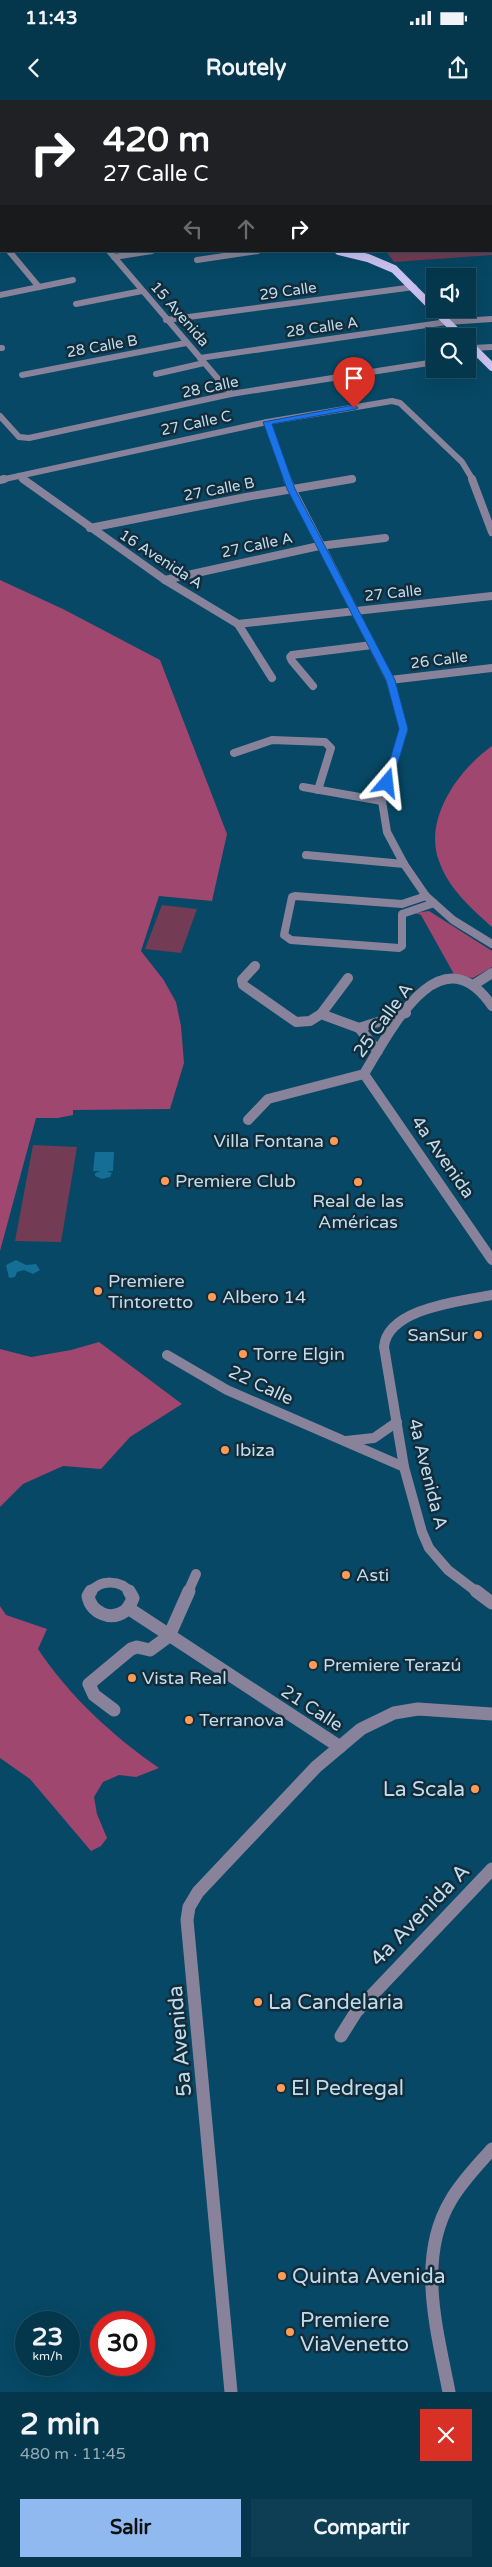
<!DOCTYPE html>
<html lang="es">
<meta charset="utf-8">
<style>
:root{--surface:#04364c;--page:#0d3e53;--text:#f1f3f6;--muted:#97abb5;--line:#255064;--accent:#90b9f0}
body{margin:0;font-family:"Varela Round",sans-serif;background:var(--page);color:var(--text);height:100vh;display:flex;flex-direction:column;font-size:19px;white-space:nowrap}
*{box-sizing:border-box;margin:0}
p{font-size:16px;color:var(--muted)}
.icon{flex:none;width:28px;height:28px;fill:none;stroke:currentColor;stroke-width:2;stroke-linecap:round;stroke-linejoin:round}
.map{position:relative;height:2292px;overflow:hidden}
.details{display:flex;flex-direction:column;background:var(--surface);flex:1}
.details>*{flex:none}
.hud{position:absolute;left:0px;top:0px;width:492px;height:152px;box-shadow:0 5px 20px #0002,0 0 0 1px var(--line);background:#202124;color:#fff;overflow:hidden}
.controls{position:absolute;left:426px;top:168px;display:grid;gap:10px}
.controls a{display:grid;place-items:center;width:50px;height:50px;border-radius:0px;background:var(--surface);box-shadow:0 5px 20px #0002,0 0 0 1px var(--line);font-size:25px}
.speed{position:absolute;left:15px;top:2211px;display:flex;gap:10px;font-size:25px;font-weight:700;text-align:center}
.speed>*{display:grid;place-content:center;width:65px;height:65px;border-radius:50%;background:var(--surface);box-shadow:0 5px 20px #0002,0 0 0 1px var(--line);line-height:1}
.speed small{font-size:12px;font-weight:400}
.speed .limit{border:8px solid #d22;background:#fff;color:#111}
.pin{position:absolute;display:grid;place-items:center;width:42px;height:42px;color:#fff;margin:-51px -21px;border-radius:50% 50% 50% 0;rotate:-45deg;box-shadow:0 0 5px #0007}
.pin .icon{rotate:45deg}
.me{position:absolute;width:55px;margin:-28px;rotate:17deg;stroke-linejoin:round;filter:drop-shadow(0 0 4px #0008)}
.turn{display:flex;align-items:center;gap:18px;height:105px;padding:0 20px;font-size:22px}
.turn .icon{width:65px;height:65px;stroke-width:2.5}
.turn b{display:block;font-size:35px;line-height:42px}
.lanes{display:flex;align-items:center;height:48px;padding:0 20px;background:#0003;justify-content:center;gap:25px;direction:ltr}
.lanes .off{opacity:.35}
.round{display:grid;place-items:center;flex:none;width:52px;height:52px;border-radius:0px;background:var(--page)}
.summary{display:flex;align-items:center;justify-content:space-between;height:85px;padding:0 20px}
h1{font-size:30px;font-weight:800;line-height:38px}
.button{display:flex;gap:10px;margin-top:auto;padding:10px 20px}
.button a{flex:1;height:58px;border-radius:0px;background:var(--accent);color:#111;font-size:20px;font-weight:800;line-height:58px;text-align:center}
.button a+a{background:var(--page);color:var(--text)}
.status{display:flex;justify-content:space-between;align-items:center;height:35px;padding:0 25px;background:var(--surface);direction:ltr}
.status svg{height:14px;fill:currentColor}
header{display:flex;justify-content:space-between;align-items:center;height:65px;padding:0 20px;background:var(--surface);font-size:22px;font-weight:800}
.map>svg:first-child{display:block}
.green{fill:#743c54}
.forest{fill:#9f476e}
.water{fill:#156e96}
.lines{fill:none;stroke-linecap:round;stroke-linejoin:round}
.street-far3{stroke:#88839a;stroke-width:6}
.street-far2{stroke:#88839a;stroke-width:8}
.street-far1{stroke:#88839a;stroke-width:10}
.street{stroke:#88839a;stroke-width:13}
.primary{stroke:#cbc2f1;stroke-width:8}
.route{fill:#1a73e8;stroke:#114b97}
.poi-dot{fill:#fe9c57;stroke:#142c39;stroke-width:2}
.labels{text-anchor:middle;dominant-baseline:central;stroke-width:5;stroke-linejoin:round;paint-order:stroke}
.far-street-label{font-size:15px;fill:#c0ddee;stroke:#142c39}
.street-label{font-size:18px;fill:#c0ddee;stroke:#142c39}
.poi-label{font-size:18px;fill:#c0ddee;stroke:#142c39;text-anchor:start}
.near-poi-label{font-size:21px;fill:#c0ddee;stroke:#142c39;text-anchor:start}
.near-street-label{font-size:21px;fill:#c0ddee;stroke:#142c39}
</style>
<div class="status"><b>11:43</b><svg viewBox="0 0 49 12"><path d="M0 12V9h3v3zM5 12V6h3v6zM10 12V3h3v9zM15 12V0h3v12zM26 1h20v11H26zM47 4h2v5h-2z"/></svg></div>
<header><svg class="icon" aria-label="back" viewBox="0 0 24 24"><path d="M15 5l-7 7 7 7"/></svg>Routely<svg class="icon" aria-label="share" viewBox="0 0 24 24"><path d="M12 15V3M7 8l5-5 5 5M5 13v7h14v-7"/></svg></header>
<div class="map">
<svg width="492" height="2292" viewBox="0 0 492 2292">
<rect width="100%" height="100%" fill="#064865"/>
<g class="green">
<polygon points="491,95 492,155 394,162 386,151 491,151"/>
<polygon points="162,805 197,809 181,853 145,849"/>
<polygon points="33,1045 77,1047 61,1142 15,1141"/>
</g>
<g class="forest">
<polygon points="0,480 63,509 160,560 227,734 212,801 159,796 141,851 163,879 176,902 181,926 184,963 170,1009 73,1010 73,1015 58,1018 36,1018 0,1151"/>
<path d="M492,646V827C471,808 448,788 439,761C423,719 459,669 492,646Z"/>
<polygon points="429,811 492,851 492,867 473,878 455,876 421,815 415,813"/>
<polygon points="99,1242 182,1304 130,1337 101,1369 63,1366 23,1384 0,1407 0,1249 31,1257 71,1250"/>
<path d="M0,1506L6,1515L47,1529L38,1549C69,1596 114,1637 159,1668L136,1677L119,1675L103,1682L94,1697L97,1714L107,1738L101,1746L91,1751L30,1679L0,1658Z"/>
</g>
<g class="water">
<polygon points="95,1052 114,1052 113,1071 107,1071 112,1073 110,1077 102,1079 95,1076 95,1073 100,1071 93,1071"/>
<polygon points="16,1160 26,1165 36,1164 40,1170 33,1174 24,1170 17,1172 15,1177 9,1178 6,1165"/>
</g>
<g class="lines">
<g class="street-far3">
<polyline points="0,128 1,115"/>
<polyline points="9,151 39,187"/>
<polyline points="109,151 231,294"/>
<polyline points="114,157 152,151"/>
<polyline points="197,160 258,151"/>
<polyline points="0,195 73,180"/>
<polyline points="76,204 142,191"/>
<polyline points="166,220 414,187"/>
<polyline points="0,248 2,248"/>
<polyline points="473,248 492,247"/>
<polyline points="468,257 479,255"/>
<polyline points="200,258 447,222 492,219"/>
<polyline points="156,274 204,263"/>
<polyline points="22,275 186,243"/>
<polyline points="0,316 19,337 29,338 231,294 435,262"/>
<polyline points="267,322 288,380"/>
<polyline points="19,376 25,380"/>
<polyline points="0,380 267,322 392,301 400,303 462,362 473,380"/>
<polyline points="345,380 353,379"/>
</g>
<g class="street-far2">
<polyline points="23,379 165,480 238,524 272,578"/>
<polyline points="287,379 390,580 404,629 382,701 387,732 404,764 426,796 453,820 492,844"/>
<polyline points="472,379 492,432"/>
<polyline points="0,380 4,379"/>
<polyline points="90,428 246,397 352,379"/>
<polyline points="165,480 319,446 385,438"/>
<polyline points="238,524 492,496"/>
<polyline points="390,580 492,568"/>
<polyline points="313,586 292,561 290,557 292,555 372,545"/>
<polyline points="234,653 272,640 325,642 331,648 318,690"/>
<polyline points="303,687 382,701"/>
<polyline points="306,755 404,764"/>
<polyline points="426,796 402,804 295,796 292,797 284,835 291,840 399,848 402,846 402,814 434,803"/>
<polyline points="254,867 255,866"/>
</g>
<g class="street-far1">
<polyline points="255,866 242,880 243,885 296,922 310,921 321,914 359,928 378,951"/>
<polyline points="475,884 492,873"/>
<polyline points="321,914 348,878"/>
<polyline points="359,928 406,913"/>
<polyline points="364,974 492,1160"/>
<path d="M248,1020L268,999L364,974C390,931 440,830 492,906"/>
<polyline points="167,1255 227,1290 404,1367"/>
<polyline points="346,1341 374,1338 397,1322"/>
<path d="M91,1492C100,1479 121,1480 130,1492"/>
<polyline points="188,1492 196,1474"/>
<path d="M477,1492L448,1470L429,1448L422,1432L404,1367L384,1247C387,1208 462,1201 492,1195"/>
</g>
<g class="street">
<path d="M91,1491L88,1496C91,1512 110,1522 125,1511C129,1508 131,1503 133,1498L129,1491"/>
<polyline points="476,1491 492,1503"/>
<polyline points="128,1508 340,1647"/>
<polyline points="114,1610 94,1595 89,1584 131,1549 137,1547 150,1550 169,1536 189,1491"/>
<polyline points="341,1936 356,1912 492,1769"/>
<polyline points="231,2292 187,1820 189,1807 198,1792 316,1667 361,1629 394,1613 418,1609 492,1614"/>
<path d="M449,2292C437,2230 416,2158 451,2100C462,2081 478,2065 492,2049"/>
</g>
<g class="primary">
<polyline points="339,151 368,158 394,169 461,236"/>
<polyline points="468,243 492,267"/>
</g>
</g>
<polygon class="route" points="354,305 358,308 356,309 272,324 295,389 395,580 408,629 392,683 387,686 383,683 399,629 386,580 287,389 263,322"/>
<g class="poi-dot">
<circle cx="334" cy="1041" r="5"/>
<circle cx="165" cy="1081" r="5"/>
<circle cx="358" cy="1082" r="5"/>
<circle cx="98" cy="1191" r="5"/>
<circle cx="212" cy="1197" r="5"/>
<circle cx="478" cy="1235" r="5"/>
<circle cx="243" cy="1254" r="5"/>
<circle cx="225" cy="1350" r="5"/>
<circle cx="346" cy="1475" r="5"/>
<circle cx="313" cy="1565" r="5"/>
<circle cx="132" cy="1578" r="5"/>
<circle cx="189" cy="1620" r="5"/>
<circle cx="475" cy="1689" r="5"/>
<circle cx="258" cy="1902" r="5"/>
<circle cx="281" cy="1988" r="5"/>
<circle cx="282" cy="2176" r="5"/>
<circle cx="290" cy="2232" r="5"/>
</g>
<g class="labels">
<g class="far-street-label">
<text transform="translate(288 191) rotate(-8)">29 Calle</text>
<text transform="translate(180 214) rotate(49)">15 Avenida</text>
<text transform="translate(322 227) rotate(-8)">28 Calle A</text>
<text transform="translate(102 246) rotate(-10)">28 Calle B</text>
<text transform="translate(210 287) rotate(-12)">28 Calle</text>
<text transform="translate(196 323) rotate(-12)">27 Calle C</text>
<text transform="translate(219 389) rotate(-11)">27 Calle B</text>
<text transform="translate(257 445) rotate(-12)">27 Calle A</text>
<text transform="translate(161 459) rotate(33)">16 Avenida A</text>
<text transform="translate(393 493) rotate(-6)">27 Calle</text>
<text transform="translate(439 560) rotate(-7)">26 Calle</text>
</g>
<g class="street-label">
<text transform="translate(383 920) rotate(-54)">25 Calle A</text>
<text transform="translate(443 1057) rotate(55)">4a Avenida</text>
<text transform="translate(261 1285) rotate(25)">22 Calle</text>
<text transform="translate(428 1374) rotate(76)">4a Avenida A</text>
<text transform="translate(312 1608) rotate(33)">21 Calle</text>
</g>
<g class="poi-label">
<text x="324" y="1041" text-anchor="end">Villa Fontana</text>
<text x="175" y="1081">Premiere Club</text>
<text x="358" y="1101" text-anchor="middle">Real de las<tspan x="358" dy="21">Américas</tspan></text>
<text x="108" y="1181">Premiere<tspan x="108" dy="21">Tintoretto</tspan></text>
<text x="222" y="1197">Albero 14</text>
<text x="468" y="1235" text-anchor="end">SanSur</text>
<text x="253" y="1254">Torre Elgin</text>
<text x="235" y="1350">Ibiza</text>
<text x="356" y="1475">Asti</text>
<text x="323" y="1565">Premiere Terazú</text>
<text x="142" y="1578">Vista Real</text>
<text x="199" y="1620">Terranova</text>
</g>
<g class="near-poi-label">
<text x="465" y="1689" text-anchor="end">La Scala</text>
<text x="268" y="1902">La Candelaria</text>
<text x="291" y="1988">El Pedregal</text>
<text x="292" y="2176">Quinta Avenida</text>
<text x="300" y="2220">Premiere<tspan x="300" dy="24">ViaVenetto</tspan></text>
</g>
<g class="near-street-label">
<text transform="translate(420 1815) rotate(-46)">4a Avenida A</text>
<text transform="translate(180 1941) rotate(-95)">5a Avenida</text>
</g>
</g>
</svg>
<div class="controls">
<a><svg class="icon" aria-label="sound" viewBox="0 0 24 24"><path d="M4 9h4l5-4v14l-5-4H4zM17 9q2 3 0 6"/></svg></a>
<a><svg class="icon" aria-label="search" viewBox="0 0 24 24"><circle cx="10" cy="10" r="6"/><path d="M15 15l6 6"/></svg></a>
</div>
<div class="speed"><div>23<small>km/h</small></div><div class="limit">30</div></div>
<div class="pin" style="left:354px;top:308px;background:#d93025"><svg class="icon" aria-label="arrive" viewBox="0 0 24 24"><path d="M6 21V4h12l-3 4 3 4H6"/></svg></div>
<svg class="me" style="left:387px;top:683px" viewBox="-20 -20 40 40"><path d="M0-17L14 15 0 8-14 15z" fill="#1a73e8" stroke="#fff" stroke-width="4"/></svg>
<div class="hud">
<div class="turn"><svg class="icon" aria-label="right" viewBox="0 0 24 24"><path d="M7 20v-9h11M14 6l5 5-5 5"/></svg><div><b>420 m</b>27 Calle C</div></div>
<div class="lanes"><svg class="icon off" aria-label="left" viewBox="0 0 24 24"><path d="M17 20v-9H6M10 6l-5 5 5 5"/></svg><svg class="icon off" aria-label="ahead" viewBox="0 0 24 24"><path d="M12 20V5M6 11l6-6 6 6"/></svg><svg class="icon" aria-label="right" viewBox="0 0 24 24"><path d="M7 20v-9h11M14 6l5 5-5 5"/></svg></div>
</div>
</div>
<section class="details">
<div class="summary"><div><h1>2 min</h1><p>480 m · 11:45</p></div><a class="round" style="background:#d93025;color:#fff"><svg class="icon" aria-label="close" viewBox="0 0 24 24"><path d="M6 6l12 12M18 6L6 18"/></svg></a></div>
<div class="button"><a>Salir</a><a>Compartir</a></div>
</section>
